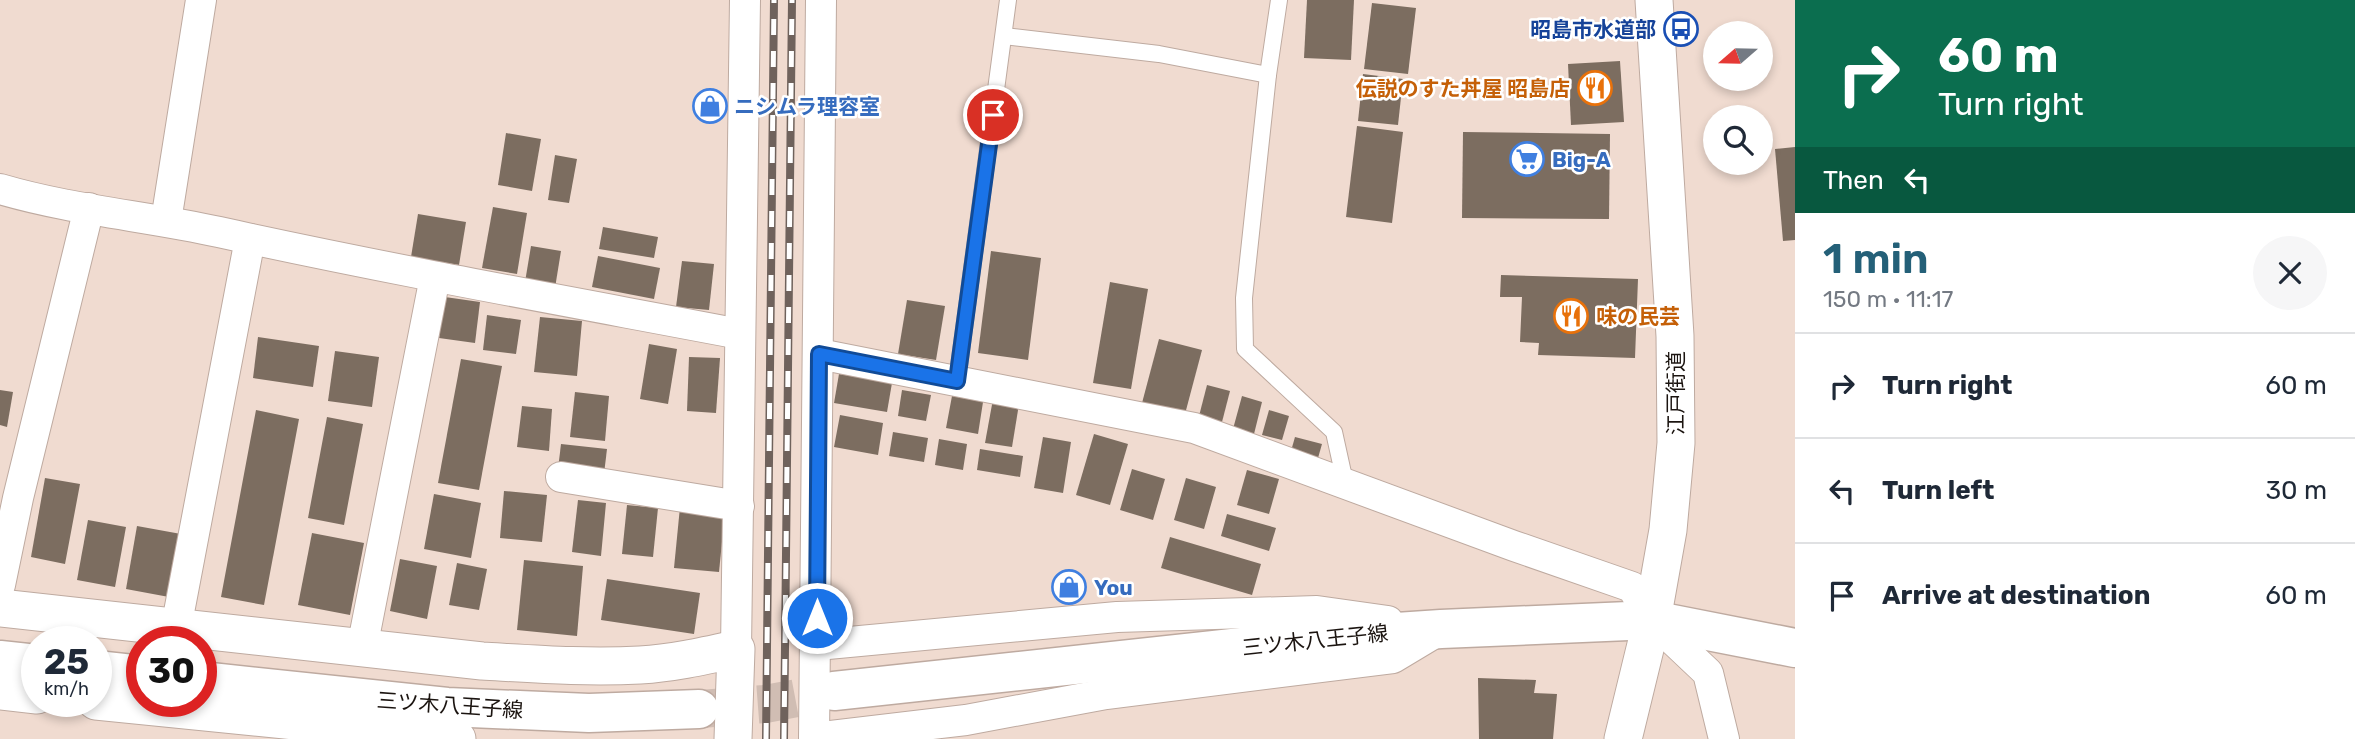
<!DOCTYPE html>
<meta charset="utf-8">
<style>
:root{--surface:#fff;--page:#f6f6f7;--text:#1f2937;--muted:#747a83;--line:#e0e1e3;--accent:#246078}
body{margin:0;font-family:Rubik,"Noto Sans JP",sans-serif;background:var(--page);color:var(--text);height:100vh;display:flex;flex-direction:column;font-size:26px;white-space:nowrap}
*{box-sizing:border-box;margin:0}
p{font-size:23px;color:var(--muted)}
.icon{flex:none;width:38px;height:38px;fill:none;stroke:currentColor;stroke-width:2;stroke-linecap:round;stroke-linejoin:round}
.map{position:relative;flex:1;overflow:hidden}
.drawer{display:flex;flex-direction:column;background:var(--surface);width:560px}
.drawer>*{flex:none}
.guide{background:#0b6e4f;color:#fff;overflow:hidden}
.needle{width:46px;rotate:250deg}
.buttons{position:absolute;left:1703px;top:21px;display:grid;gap:14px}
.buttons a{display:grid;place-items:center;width:70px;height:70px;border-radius:50%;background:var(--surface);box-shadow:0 4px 10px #0003;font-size:35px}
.speed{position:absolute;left:21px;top:626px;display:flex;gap:14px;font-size:35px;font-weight:700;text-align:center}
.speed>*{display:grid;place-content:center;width:91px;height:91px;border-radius:50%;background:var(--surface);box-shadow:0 4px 10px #0003;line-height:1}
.speed small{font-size:18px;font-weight:400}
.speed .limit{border:10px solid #d22;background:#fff;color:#111}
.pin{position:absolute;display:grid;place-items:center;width:60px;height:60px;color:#fff;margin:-30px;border:4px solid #fff;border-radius:50%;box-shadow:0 2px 7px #0007}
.me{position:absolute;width:77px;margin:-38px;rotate:0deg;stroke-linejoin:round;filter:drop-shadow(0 0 5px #0008)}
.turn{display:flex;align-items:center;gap:24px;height:147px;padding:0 28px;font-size:32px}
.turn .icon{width:91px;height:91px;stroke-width:2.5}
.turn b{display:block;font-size:49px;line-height:60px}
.then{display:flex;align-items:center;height:66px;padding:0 28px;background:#0003;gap:14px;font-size:26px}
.round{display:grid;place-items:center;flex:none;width:74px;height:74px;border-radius:37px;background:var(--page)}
.summary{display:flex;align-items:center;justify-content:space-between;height:119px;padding:0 28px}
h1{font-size:42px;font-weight:600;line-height:52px;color:var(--accent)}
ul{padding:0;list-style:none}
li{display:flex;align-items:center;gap:21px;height:105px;padding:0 28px;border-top:2px solid var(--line)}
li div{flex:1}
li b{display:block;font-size:26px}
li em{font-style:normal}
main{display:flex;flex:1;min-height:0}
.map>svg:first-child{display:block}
.building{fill:#7c6d60}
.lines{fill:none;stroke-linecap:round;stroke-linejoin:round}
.secondary-tunnel{stroke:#d0bdb3;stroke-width:38;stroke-dasharray:38 19;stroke-linecap:butt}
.service-casing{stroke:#beaaa0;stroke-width:18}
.minor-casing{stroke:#beaaa0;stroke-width:32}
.tertiary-casing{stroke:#beaaa0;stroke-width:39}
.secondary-casing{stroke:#beaaa0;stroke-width:41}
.service{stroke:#fff;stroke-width:16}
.minor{stroke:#fff;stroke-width:30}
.tertiary{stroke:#fff;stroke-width:37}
.secondary{stroke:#fff;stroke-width:38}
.rail-casing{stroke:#6f625c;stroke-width:8}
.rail{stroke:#fff;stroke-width:5;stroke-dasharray:16;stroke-linecap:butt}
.route-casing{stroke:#114b97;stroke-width:18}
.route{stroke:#1a73e8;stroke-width:12}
.labels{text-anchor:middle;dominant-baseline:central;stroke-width:5;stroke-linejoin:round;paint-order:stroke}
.transit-label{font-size:21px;font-weight:bold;fill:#164399;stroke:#fff;text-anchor:end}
.food-label{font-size:21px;font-weight:bold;fill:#c56008;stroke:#fff;text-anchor:end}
.shop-label{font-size:21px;font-weight:bold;fill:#366cbe;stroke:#fff;text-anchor:start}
.street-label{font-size:21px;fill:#1b1410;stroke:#fff}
</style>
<main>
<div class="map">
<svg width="1795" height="739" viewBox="0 0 1795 739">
<rect width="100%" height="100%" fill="#f0dbd0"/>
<g class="building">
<polygon points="1307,0 1354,0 1351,60 1304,58"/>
<polygon points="1372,3 1416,8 1408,74 1364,69"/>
<polygon points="1620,61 1624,122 1571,125 1568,64"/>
<polygon points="1363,74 1403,79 1398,125 1358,121"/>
<polygon points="1357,126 1403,132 1392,223 1346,217"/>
<polygon points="1463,132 1610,134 1609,219 1462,218"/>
<polygon points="506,133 541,139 532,191 498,185"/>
<polygon points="1795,147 1795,240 1783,241 1775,149"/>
<polygon points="555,155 577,159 569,203 548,200"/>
<polygon points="493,207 527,213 517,274 482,268"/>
<polygon points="418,214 466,222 459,265 411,257"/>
<polygon points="603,227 658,237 654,258 599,249"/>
<polygon points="531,246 561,251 555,288 525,282"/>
<polygon points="991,251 1041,258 1028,360 978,353"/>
<polygon points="598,256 660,268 654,299 592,287"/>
<polygon points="682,261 714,264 709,310 676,307"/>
<polygon points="1501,275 1638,279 1635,358 1538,355 1539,343 1520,342 1522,297 1500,297"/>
<polygon points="1110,282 1148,289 1131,389 1093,383"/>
<polygon points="445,297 480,302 475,343 439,338"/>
<polygon points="907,300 945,306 936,360 898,354"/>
<polygon points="487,315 521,320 516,354 483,350"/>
<polygon points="540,317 582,321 577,376 534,372"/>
<polygon points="258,337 319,346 313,387 253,378"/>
<polygon points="1159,339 1202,350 1185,414 1142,403"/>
<polygon points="649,344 677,349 668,404 640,399"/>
<polygon points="335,351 379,357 372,407 328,401"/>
<polygon points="689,357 720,358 716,413 687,411"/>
<polygon points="461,359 502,366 479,490 438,483"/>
<polygon points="839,374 892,383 887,412 834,403"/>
<polygon points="1207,385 1230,391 1222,422 1199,416"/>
<polygon points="0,390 13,392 7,427 0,425"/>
<polygon points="902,390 931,395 926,421 898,416"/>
<polygon points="575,392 609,396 605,441 570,437"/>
<polygon points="952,396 983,402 978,434 946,428"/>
<polygon points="1242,396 1262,402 1254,434 1233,429"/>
<polygon points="993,399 1019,404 1012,447 985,443"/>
<polygon points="522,406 552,409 549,451 517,447"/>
<polygon points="256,410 299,419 264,605 221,597"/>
<polygon points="1269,410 1289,416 1282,440 1262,435"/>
<polygon points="840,415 883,423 878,455 834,447"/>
<polygon points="327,417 363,424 344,525 308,518"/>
<polygon points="893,432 928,438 924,462 889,456"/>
<polygon points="1094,434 1128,444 1110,505 1076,495"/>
<polygon points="1043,437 1071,442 1063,493 1034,488"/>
<polygon points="1295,437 1322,444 1318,458 1291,451"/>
<polygon points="939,439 967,444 963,470 935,465"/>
<polygon points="561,444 607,449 604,474 558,469"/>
<polygon points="980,449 1023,456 1020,477 977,470"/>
<polygon points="1132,469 1165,479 1153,520 1120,510"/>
<polygon points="1247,470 1279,479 1269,514 1237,505"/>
<polygon points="45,478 80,484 65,564 31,557"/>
<polygon points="1186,478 1216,487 1204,529 1174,520"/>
<polygon points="504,491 547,495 542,542 500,538"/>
<polygon points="434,494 481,503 471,558 424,549"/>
<polygon points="578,500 606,503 601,556 572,552"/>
<polygon points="627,505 658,508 653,557 622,554"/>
<polygon points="680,507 725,512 719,572 674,568"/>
<polygon points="1227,514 1276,528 1269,551 1221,536"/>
<polygon points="88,520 126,527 115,587 77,580"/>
<polygon points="137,526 181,534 169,597 126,589"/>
<polygon points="312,533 364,543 350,615 298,605"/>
<polygon points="1170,537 1261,564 1252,595 1161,568"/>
<polygon points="400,559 437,566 427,619 390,611"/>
<polygon points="524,560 583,566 577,636 517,630"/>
<polygon points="457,563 487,569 479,610 449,605"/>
<polygon points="607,579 700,593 694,634 601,620"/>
<polygon points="1478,678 1536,680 1534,693 1557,694 1553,739 1479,739"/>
</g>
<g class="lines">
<polyline class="secondary-tunnel" points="701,709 765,704 834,691"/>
<g class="service-casing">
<g id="service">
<polyline points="1279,0 1268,75 1244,298 1245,349 1334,432 1345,482"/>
<polyline points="1004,36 1159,54 1268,75"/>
<polyline points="957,381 1008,0"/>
</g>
</g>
<g class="minor-casing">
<g id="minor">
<path d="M0,189C71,210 146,216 219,232C392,270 566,301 740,334"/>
<polyline points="166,221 201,0"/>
<polyline points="819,354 1194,428 1514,546 1632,587 1652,620 1708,673 1724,739"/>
<polyline points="561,477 739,506"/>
<polyline points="0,585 18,498 89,208"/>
<polyline points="176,628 250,239"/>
<polyline points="817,645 1117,617 1317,611 1388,621"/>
<polyline points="362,648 435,277"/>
<polyline points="736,649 745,0"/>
<polyline points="814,738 966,720 1106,694 1393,658 1438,631"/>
<polyline points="814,739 821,0"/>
</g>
</g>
<g class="tertiary-casing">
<g id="tertiary">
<path d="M0,608L482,661C535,664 587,668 640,665C673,663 704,656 736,649L733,739"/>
<polyline points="0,691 37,695"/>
<polyline points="96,701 384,730 457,739"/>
<polyline points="1623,739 1652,620 1668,530 1676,443 1675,336 1654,0"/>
</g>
</g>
<g class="secondary-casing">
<g id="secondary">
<polyline points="0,660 37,664"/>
<polyline points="96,670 142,675"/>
<polyline points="201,681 447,707 589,713 699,709"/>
<polyline points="834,691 1352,635 1441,629 1652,620 1795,648"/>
</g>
</g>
<use href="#service" class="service"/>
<use href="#minor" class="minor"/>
<use href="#tertiary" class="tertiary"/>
<use href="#secondary" class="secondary"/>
<g class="rail-casing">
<g id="rail">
<polyline points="766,739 774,0"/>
<polyline points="784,739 792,0"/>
</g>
</g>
<use href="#rail" class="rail"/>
</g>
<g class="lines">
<g class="route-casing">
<polyline id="route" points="817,618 819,354 957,381 993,115"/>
</g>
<use href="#route" class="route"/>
</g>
<defs>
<g id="bus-ring" transform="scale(1.75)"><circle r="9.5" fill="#fff" stroke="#1a4fb4" stroke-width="1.5"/><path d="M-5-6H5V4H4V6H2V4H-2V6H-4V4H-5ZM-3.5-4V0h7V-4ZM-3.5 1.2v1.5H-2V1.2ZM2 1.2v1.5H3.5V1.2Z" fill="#1a4fb4"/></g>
<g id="restaurant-ring" transform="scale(1.75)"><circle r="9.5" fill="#fff" stroke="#e8710a" stroke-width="1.5"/><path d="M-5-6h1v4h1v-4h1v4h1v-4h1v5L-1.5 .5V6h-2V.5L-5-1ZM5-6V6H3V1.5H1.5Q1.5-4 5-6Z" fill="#e8710a"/></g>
<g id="shop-ring" transform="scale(1.75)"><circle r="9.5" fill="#fff" stroke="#3f7fe0" stroke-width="1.5"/><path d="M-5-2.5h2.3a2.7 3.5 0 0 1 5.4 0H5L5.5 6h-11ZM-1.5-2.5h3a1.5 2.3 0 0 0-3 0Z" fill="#3f7fe0"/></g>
<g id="supermarket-ring" transform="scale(1.75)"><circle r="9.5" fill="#fff" stroke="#3f7fe0" stroke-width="1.5"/><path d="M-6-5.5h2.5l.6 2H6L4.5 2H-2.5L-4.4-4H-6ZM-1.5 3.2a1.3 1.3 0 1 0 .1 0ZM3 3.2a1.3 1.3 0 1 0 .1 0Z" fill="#3f7fe0"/></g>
</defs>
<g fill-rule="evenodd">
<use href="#bus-ring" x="1681" y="29"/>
<use href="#restaurant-ring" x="1595" y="88"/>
<use href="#shop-ring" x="710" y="106"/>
<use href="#supermarket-ring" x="1527" y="159"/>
<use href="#restaurant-ring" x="1571" y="316"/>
<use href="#shop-ring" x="1069" y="587"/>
</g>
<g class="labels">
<g class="transit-label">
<text x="1656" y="29">昭島市水道部</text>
</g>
<g class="food-label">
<text x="1570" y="88">伝説のすた丼屋 昭島店</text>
<text x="1596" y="316" text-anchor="start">味の民芸</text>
</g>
<g class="shop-label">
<text x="734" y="106">ニシムラ理容室</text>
<text x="1552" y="159">Big-A</text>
<text x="1094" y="587">You</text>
</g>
<g class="street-label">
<text transform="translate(1675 393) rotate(-90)">江戸街道</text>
<text transform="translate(1315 640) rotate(-6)">三ツ木八王子線</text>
<text transform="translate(450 705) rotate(4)">三ツ木八王子線</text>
</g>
</g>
</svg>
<div class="buttons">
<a><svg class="needle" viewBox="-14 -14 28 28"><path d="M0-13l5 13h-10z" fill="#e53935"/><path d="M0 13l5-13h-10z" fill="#747a83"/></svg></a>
<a><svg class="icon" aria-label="search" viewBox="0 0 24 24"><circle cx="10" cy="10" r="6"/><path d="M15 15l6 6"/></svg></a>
</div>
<div class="speed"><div>25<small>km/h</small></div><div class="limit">30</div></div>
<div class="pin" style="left:993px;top:115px;background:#d93025"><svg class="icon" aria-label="arrive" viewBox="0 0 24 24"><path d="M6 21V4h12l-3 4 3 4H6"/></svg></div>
<svg class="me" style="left:817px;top:618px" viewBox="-20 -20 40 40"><circle r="17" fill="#1a73e8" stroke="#fff" stroke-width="3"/><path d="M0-11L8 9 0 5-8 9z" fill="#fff"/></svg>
</div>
<section class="drawer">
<div class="guide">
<div class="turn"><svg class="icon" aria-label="right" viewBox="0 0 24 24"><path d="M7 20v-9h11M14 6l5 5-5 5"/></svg><div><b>60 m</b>Turn right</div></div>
<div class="then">Then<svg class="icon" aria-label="left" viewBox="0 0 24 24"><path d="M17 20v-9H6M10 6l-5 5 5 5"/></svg></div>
</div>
<div class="summary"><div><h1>1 min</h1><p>150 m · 11:17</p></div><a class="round"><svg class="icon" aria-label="close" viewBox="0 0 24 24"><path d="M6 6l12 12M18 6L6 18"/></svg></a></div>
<ul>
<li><svg class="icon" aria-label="right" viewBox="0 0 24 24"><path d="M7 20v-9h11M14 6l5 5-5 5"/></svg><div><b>Turn right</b></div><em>60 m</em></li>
<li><svg class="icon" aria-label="left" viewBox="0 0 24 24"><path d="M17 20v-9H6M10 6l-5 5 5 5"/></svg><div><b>Turn left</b></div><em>30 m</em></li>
<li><svg class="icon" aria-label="arrive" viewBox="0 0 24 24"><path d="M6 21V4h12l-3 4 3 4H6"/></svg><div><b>Arrive at destination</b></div><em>60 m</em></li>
</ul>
</section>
</main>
